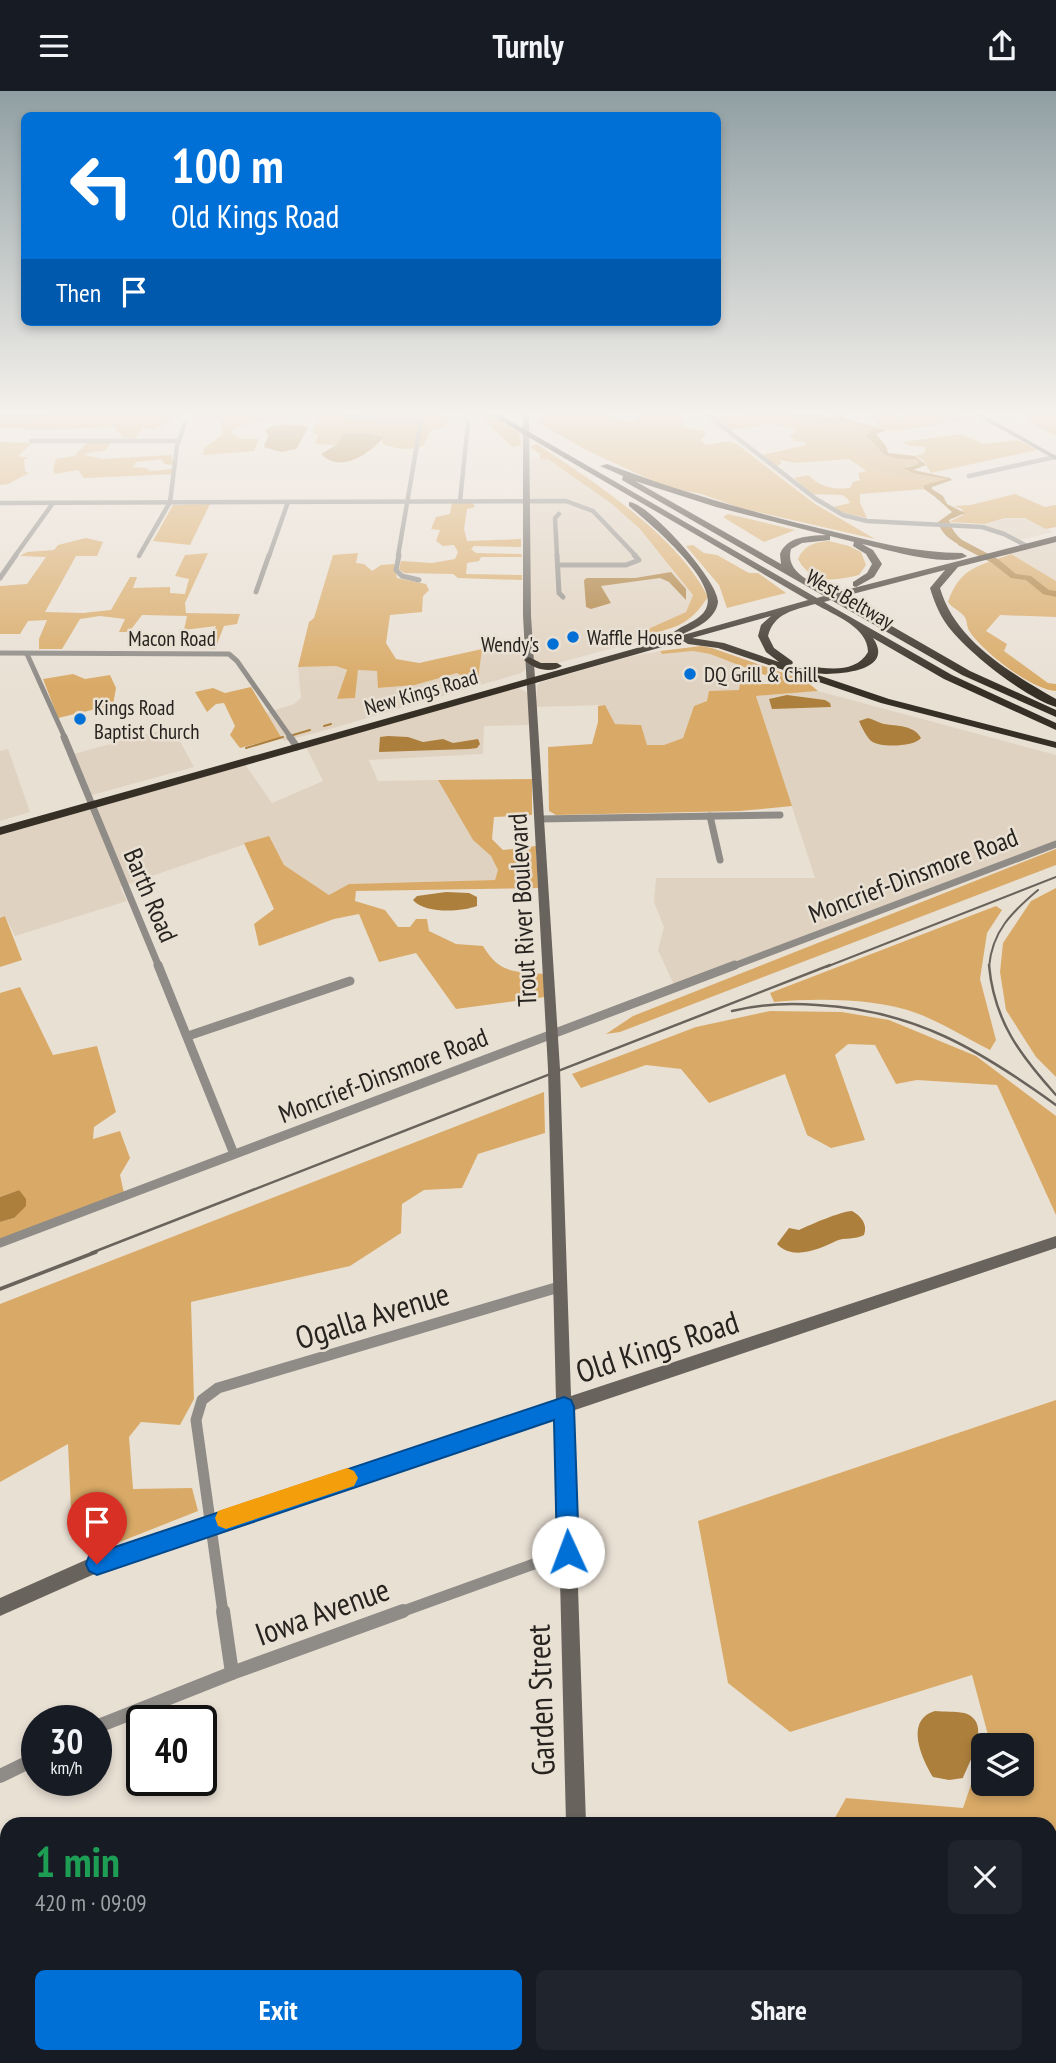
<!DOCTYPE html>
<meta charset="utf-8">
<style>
:root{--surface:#171b24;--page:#20242c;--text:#f1f3f6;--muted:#9ea1a6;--accent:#0070d7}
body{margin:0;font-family:"PT Sans Narrow",sans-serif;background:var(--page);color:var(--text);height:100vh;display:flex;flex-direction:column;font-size:26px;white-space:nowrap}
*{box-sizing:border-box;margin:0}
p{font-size:23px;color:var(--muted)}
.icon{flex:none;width:38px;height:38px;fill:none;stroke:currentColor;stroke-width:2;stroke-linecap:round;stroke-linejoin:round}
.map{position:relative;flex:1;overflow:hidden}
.panel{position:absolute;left:0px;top:1726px;width:1057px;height:247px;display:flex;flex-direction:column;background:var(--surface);border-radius:21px 21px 0 0;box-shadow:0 4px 10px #0003}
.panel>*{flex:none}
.hud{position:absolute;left:21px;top:21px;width:700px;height:214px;border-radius:10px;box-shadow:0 4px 10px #0003;background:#0070d7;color:#fff;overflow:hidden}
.controls{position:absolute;left:971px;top:1642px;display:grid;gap:14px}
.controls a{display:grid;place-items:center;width:63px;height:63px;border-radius:10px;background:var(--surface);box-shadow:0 4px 10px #0003;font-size:35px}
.speed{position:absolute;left:21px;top:1614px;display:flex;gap:14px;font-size:35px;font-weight:700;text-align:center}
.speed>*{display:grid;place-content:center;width:91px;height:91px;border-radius:50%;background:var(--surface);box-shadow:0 4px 10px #0003;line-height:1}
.speed small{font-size:18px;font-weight:400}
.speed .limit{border:4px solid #111;border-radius:10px;background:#fff;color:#111}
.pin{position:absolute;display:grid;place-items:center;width:60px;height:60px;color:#fff;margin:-72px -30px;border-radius:50% 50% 50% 0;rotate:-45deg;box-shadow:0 0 7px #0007}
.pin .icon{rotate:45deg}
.me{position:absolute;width:77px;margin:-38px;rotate:358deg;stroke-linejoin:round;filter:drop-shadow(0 0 5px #0008)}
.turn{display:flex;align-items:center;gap:24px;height:147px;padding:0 35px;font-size:32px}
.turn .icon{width:91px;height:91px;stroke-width:2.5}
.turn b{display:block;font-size:49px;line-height:60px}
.then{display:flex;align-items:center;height:66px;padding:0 35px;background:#0003;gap:14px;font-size:26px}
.round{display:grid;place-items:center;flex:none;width:74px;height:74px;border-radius:10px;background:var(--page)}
.head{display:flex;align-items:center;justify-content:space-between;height:119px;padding:0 35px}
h1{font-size:42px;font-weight:700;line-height:52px;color:#1e9e55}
.action{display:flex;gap:14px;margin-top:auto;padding:14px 35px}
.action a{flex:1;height:80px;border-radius:10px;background:var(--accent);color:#fff;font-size:28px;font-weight:700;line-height:80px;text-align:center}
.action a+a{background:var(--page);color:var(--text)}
header{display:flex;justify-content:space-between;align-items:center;height:91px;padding:0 35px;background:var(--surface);font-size:32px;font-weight:700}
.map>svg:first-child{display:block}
.built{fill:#e0d2c0}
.green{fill:#d2a76b}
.forest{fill:#d9aa67}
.water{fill:#ad7f3c}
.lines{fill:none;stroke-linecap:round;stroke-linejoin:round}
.stream{stroke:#ad7f3c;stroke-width:2}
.river{fill:#ad7f3c;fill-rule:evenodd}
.street-far5{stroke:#8f8c87;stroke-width:4.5}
.street-far4{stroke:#8f8c87;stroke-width:5}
.street-far3{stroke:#8f8c87;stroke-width:7}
.street-far2{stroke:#8f8c87;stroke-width:9}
.street-far1{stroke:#8f8c87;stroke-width:11}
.street{stroke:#8f8c87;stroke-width:14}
.secondary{fill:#68635c;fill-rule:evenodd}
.highway{fill:#362f26;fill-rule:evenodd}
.rail-far2{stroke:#69635c;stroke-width:2}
.rail-far1{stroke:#69635c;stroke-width:2.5}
.rail{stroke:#69635c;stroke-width:3.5}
.route{fill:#0070d7;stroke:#00498c;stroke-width:2}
.slow{fill:#f59e0b}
.poi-dot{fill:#0070d7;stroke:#e9e0d4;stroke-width:2.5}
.labels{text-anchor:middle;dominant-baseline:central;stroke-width:5;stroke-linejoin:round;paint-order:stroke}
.far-street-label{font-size:21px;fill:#27231f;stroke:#e9e0d4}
.far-poi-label{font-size:21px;fill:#27231f;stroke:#e9e0d4;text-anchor:start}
.street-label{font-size:26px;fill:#27231f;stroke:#e9e0d4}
.near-street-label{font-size:32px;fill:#27231f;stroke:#e9e0d4}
</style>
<header><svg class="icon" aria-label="menu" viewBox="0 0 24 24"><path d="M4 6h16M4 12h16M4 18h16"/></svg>Turnly<svg class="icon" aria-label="share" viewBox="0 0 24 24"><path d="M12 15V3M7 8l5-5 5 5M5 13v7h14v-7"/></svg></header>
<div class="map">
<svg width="1056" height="1972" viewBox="0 0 1056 1972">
<rect width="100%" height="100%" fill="#e9e0d4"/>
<g class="built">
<polygon points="530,367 548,368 612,413 640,438 693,504 686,521 647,539 654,546 550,574 533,570 530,534"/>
<polygon points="1005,427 1025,427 1053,441 1019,449 978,435"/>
<polygon points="1056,450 1056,490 1008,462"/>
<polygon points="526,550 525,579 521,582 330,638 284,650 266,622 294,613 301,607 298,576 337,575 347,580 337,608 355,607 358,579 377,580 379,597 415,594 457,582 478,589 482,558"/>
<polygon points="660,560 662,563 693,560 710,563 739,574 738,579 746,592 740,593 740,599 694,615 683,647 664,654 647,654 640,634 615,633 604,614 536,616 537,595 541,591 632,565"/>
<polygon points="518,597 528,602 530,634 484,635 483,663 369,669 378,690 438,689 473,749 491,765 498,779 495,789 349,793 329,804 284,774 268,745 120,796 127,810 15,845 5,825 0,827 0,742 244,672 272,712 323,690 306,656"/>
<polygon points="818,600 1056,664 1056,750 674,894 658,859 664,836 654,811 656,787 815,787 756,605"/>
<polygon points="172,636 194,676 92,704 74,663"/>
<polygon points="8,658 30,721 0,730 0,660"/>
</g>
<g class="green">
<polygon points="0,319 113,319 51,323 23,337 0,337"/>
<polygon points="793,319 816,319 814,325 823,328 821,330 843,330 871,336 885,364 916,368 919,371 916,374 906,375 916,383 947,388 941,391 880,383 859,369 834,339 795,329 792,327"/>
</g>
<g class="forest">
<path d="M113,319H381L387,323H398L405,320L449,325L446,335L431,339L423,355C408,360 397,358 382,353L383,346L351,342L336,354L315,353L318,344L313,342V337L320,329C290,321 263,329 234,337L232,342L241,348H259L254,360L203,364L204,357L224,343L219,328H192L187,323L155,338L143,337L134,348L123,347L114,336L31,339L23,337C30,334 32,330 37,327C57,315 90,322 113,319Z"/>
<polygon points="465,319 478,319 519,341 521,354 512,356 484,328 472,325"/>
<path d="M540,319C554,319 590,315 602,320C613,325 623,336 637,330L634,319H682L685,324L683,336L704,340L707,343L700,349L706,354L730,350L738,354L815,413L875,448L740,417L702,403L669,397L588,360L537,331Z"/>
<path d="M793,319L792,327L795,329L834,339L859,369L880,383L941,391L924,394V398L860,403V412L867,427L841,421L834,416L850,412L848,408L842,404L812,403L794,387L808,384C821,396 832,399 850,397L853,391L860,389L858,382L867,380L849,368L796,372L780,369L781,373L776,375L763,364L806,354L804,350H795L789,344L797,341L794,337L770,333L729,339L711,325H738L751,320Z"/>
<path d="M853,319H877L900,326L909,323L907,319C925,319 941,321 957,324C967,326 970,322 979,327L895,340L879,336L868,321Z"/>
<path d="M998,319L1056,321V345L1024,328L1027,326C1017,320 1007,325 998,319Z"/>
<polygon points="961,343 984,353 1018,349 1037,359 931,382 923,369 915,365 925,362 925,356 910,355 903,351"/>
<polygon points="0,351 32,352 18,365 30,367 24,368 25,380 29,382 8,393 0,394"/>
<polygon points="87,352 110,352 106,359 87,362 85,364 102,368 171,364 174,374 164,373 162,368 136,371 133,376 147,377 150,380 173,378 174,383 84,387 78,379 55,383 53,379 56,368 74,365"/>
<path d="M537,353C594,391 677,444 708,506C690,532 681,535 651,543L646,539L686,521L693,504L640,438L612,413L548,368H540V363L530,356Z"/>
<polygon points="1015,403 1045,416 1056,414 1056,436 1046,438 1025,427 1005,427 984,433 949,431 963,424 962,418 954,415 971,414"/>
<polygon points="452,412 473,412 475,416 467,418 464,438 467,450 521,448 521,456 474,455 471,458 476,462 521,463 522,466 481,466 479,470 467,472 466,483 522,484 522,489 458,487 453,483 404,482 399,478 401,470 432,472 455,468 458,461 454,454 443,455 436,450 440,439 431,438 436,426 450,423"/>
<polygon points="210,413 190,454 153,450 173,414"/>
<polygon points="728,423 795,439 764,451 723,426"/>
<polygon points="86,447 103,451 97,465 76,465 45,521 83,522 111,519 130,486 137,486 133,497 170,496 170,502 185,503 189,488 175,485 185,464 208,462 185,512 186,522 240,523 237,533 224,535 215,558 208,557 216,535 184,539 187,525 142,524 129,541 119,541 125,528 100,525 80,528 62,558 39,558 39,548 47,529 28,530 20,543 0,543 0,495 27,493 46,466 20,465 27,461 54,459 58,454"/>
<path d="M829,450L849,455L861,461L866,474L859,484C834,490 812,494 798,468C804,454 815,451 829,450Z"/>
<polygon points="693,454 704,462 717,464 749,482 758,482 786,502 727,517 719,494 686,455"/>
<polygon points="358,462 356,472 364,473 372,480 381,474 394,473 397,487 426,493 429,499 423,505 422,521 390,524 386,552 396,568 419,572 482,558 478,589 472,591 457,582 415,594 378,597 377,580 358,579 355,607 337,608 347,579 336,575 298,576 309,531 314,527 333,464"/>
<path d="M1011,463L1056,490V526L1000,524L986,540L1007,553L1004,560L1048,592L1056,593V600C1032,599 983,561 970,541C966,536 968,530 964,525C959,519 952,517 948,511C960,476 979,475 1011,463Z"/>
<polygon points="701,555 712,557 806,590 818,600 756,605 792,715 740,720 556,724 549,720 548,656 592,653 598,631 598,615 605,614 615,633 641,634 647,654 664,654 683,647 694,615 707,610 709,600 739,599 740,593 779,593 778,589 710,563 693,560 662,563 660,560"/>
<polygon points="73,583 85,588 110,584 116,597 113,614 58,627 43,588"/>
<polygon points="251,596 281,646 240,657 230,644 235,635 224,612 216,613 207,621 195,601 213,597 225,602"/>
<path d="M532,688V724L494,726L492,748L503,759L536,755L538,797L356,800L355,810L385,819L398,836H410L416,828H427L429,840L456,853L483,855C499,882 514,881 544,883L545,906L456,918L416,862L379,871L359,823L334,828L259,855L254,833L274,818L244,752L269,745L284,774L329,804L349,793L495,789L498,779L491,765L473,749L438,689Z"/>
<polygon points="1056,758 1056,774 620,941 606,943 633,925"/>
<polygon points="1056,797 1056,986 1036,966 1006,919 1000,881 1003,852 1031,810"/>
<path d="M996,815L1002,819L987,842L980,888L996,949L990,959C966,947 941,931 916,922C876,907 817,907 774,911L770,902Z"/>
<polygon points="5,825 22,869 0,876 0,827"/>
<polygon points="20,896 53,964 97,955 116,1021 94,1036 93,1048 120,1040 130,1067 120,1084 124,1102 0,1149 0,1131 14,1127 19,1099 0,1106 0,902"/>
<polygon points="770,920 842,921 889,929 976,965 1056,1025 1056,1124 997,994 917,989 896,993 875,954 848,953 835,964 865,1049 831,1057 807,1044 785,983 709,1012 681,978 646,974 581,997 572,983 696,936"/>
<polygon points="544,1001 545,1042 478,1063 462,1097 424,1099 402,1113 401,1142 350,1175 191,1211 194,1308 180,1334 141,1331 129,1346 133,1398 192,1397 198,1420 107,1456 72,1439 68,1353 0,1391 0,1213"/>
<polygon points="1056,1309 1056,1882 1050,1881 1050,1732 832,1732 846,1707 963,1717 983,1658 984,1692 1022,1692 1022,1654 985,1654 988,1644 972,1584 790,1641 728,1592 698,1430"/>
<polygon points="0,1888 7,1888 7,1965 34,1965 33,1972 0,1972"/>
<polygon points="791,1965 904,1965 903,1972 791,1972"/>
</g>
<g class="water">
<path d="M816,319H827L821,323L825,326L854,320L842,327L887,339L876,343L886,355L888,362L915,365L926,374L913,379L950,387L952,389L932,396V398L943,405L947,413L965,422L949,429C954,446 964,451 980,459L972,461C959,453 942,447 938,431L952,421C942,412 935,405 924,398V394L947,388L916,383L903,377L916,374L919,371L916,368H900L885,364L866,344L872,339L871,336L843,330H821L814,325Z"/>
<path d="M302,334L308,337L296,358L281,361L264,356L268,344L265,340C274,331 289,334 302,334Z"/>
<path d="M367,342L384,346C369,363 341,383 321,363L336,354L344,343Z"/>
<polygon points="671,481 686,498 686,509 669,491 660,487 601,495 611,512 591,518 586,516 584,489 587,487 635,487"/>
<polygon points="787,604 825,609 830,612 831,616 772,618 769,608"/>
<path d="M868,627C873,628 879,632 884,633C897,635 914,634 921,647C914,656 880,657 871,650C866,645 862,637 859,630Z"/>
<polygon points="388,645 408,646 423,651 443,648 453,652 478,648 480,653 477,657 469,658 379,661 380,646"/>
<path d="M446,801L469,802L477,806V815C461,821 425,823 413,809L417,805Z"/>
<polygon points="19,1099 26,1108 26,1115 14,1127 0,1131 0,1106"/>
<path d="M852,1120C861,1125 868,1133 864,1144C855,1149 845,1146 836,1150C819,1158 793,1170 777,1153L789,1137L799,1139C812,1133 839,1121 852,1120Z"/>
<path d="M935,1620C944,1621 955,1620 964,1622C993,1630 970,1670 963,1687L949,1689L933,1686C922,1668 904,1629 935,1620Z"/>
</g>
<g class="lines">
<g class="stream">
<polyline points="324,635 331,633"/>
<polyline points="293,644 310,639"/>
<polyline points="246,657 283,646"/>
</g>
<polygon class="river" points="958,450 964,450 998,468 1016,483 1031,485 1049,499 1056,500 1056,506 1043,503 1026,489 1011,487 992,472 958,454"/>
<g class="street-far5">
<polyline points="339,319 354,328 421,330 398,465"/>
<polyline points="458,319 466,325 468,332 460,410"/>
<polyline points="701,319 816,408 843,424 867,430 982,436 1004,443 1027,455"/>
<polyline points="31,350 179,350"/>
<polyline points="969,385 1055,366"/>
<polyline points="0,412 566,410 593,420 636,465"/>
<polyline points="15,465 53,412"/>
<polyline points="139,465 170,411 177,355 185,332"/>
<polyline points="269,465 288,411"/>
<polyline points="557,465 555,427 559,423"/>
</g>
<g class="street-far4">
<polyline points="399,464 396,479 402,485 419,489"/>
<polyline points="557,464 559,502 563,506"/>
<polyline points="558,474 626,474 639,469 634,464"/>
<polyline points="0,487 16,464"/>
<polyline points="256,501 269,464"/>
<polyline points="0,562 229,563 237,570 291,647"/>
<polyline points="27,563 65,647"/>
</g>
<g class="street-far3">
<polyline points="64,646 159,876"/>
<polyline points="290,646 297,656"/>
<polyline points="710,725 720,769"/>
<polyline points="539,728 780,724"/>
<polyline points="731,876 1056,753"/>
</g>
<g class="street-far2">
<polyline points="158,874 234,1063"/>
<polyline points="188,945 350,890"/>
<polyline points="0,1152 735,874"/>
</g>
<g class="street-far1">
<polyline points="223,1522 196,1329 202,1309 218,1297 559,1196"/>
<polyline points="398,1522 567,1461"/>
</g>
<g class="street">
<polyline points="223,1520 232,1582"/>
<polyline points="96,1636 232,1582 403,1520"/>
<polyline points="0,1685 37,1667"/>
<polyline points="461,1965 461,1972"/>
</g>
<g class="secondary">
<polygon points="523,319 529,319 531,525 560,978 571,1305 1056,1145 1056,1157 572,1320 586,1732 566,1732 556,1325 212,1440 99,1481 0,1525 0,1507 97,1464 212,1424 556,1310 548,978 523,525"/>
<polygon points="967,319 975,319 1056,365 1056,369"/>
<polygon points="572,1965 594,1965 595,1972 573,1972"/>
</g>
<g class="highway">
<path d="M482,319H491L817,507L824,505L622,389L623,385L600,375L607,373C680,401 755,422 831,440C875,451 917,462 962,462L967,465C946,477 886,458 862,453L873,459L882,473L874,486L856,496L853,495V491L867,482L872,473L866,463L853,455L854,451L830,445V449L802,452L791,458C784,483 817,493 834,502L1056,445V451L958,476L940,497C955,550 1011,582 1056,608V616C1024,606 964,559 945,531C938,520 934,510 930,497L945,479L841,506L970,580L1056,619V626L962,584L831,509L824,511L952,584L1056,632V639L944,588L873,547C897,582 832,585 812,582L889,608L1056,651V657L881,612L718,557L688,553L683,550L0,744V736L808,509ZM635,390L716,416L826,444C809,445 787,445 780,463L781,473ZM815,513C834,524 868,536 868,561C856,582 829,578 809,575L805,579L791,574L793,572L792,570L774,557L768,545C774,522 794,519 815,513ZM771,525L761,534L758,545L766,561L779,571L724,552L692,547Z"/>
<path d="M629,411C648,411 719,490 718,511C716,528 696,537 683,543L674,541C684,533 703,529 707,515C716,487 648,431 629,415Z"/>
<path d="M529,566L541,572H557L562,575C550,583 534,578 524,569Z"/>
</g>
<g class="rail-far2">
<polyline points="826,876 1056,786"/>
<path d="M989,876C992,840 1012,821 1038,799"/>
</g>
<g class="rail-far1">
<path d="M989,874C994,930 1020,964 1056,1004"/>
<path d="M732,920C760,913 789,912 817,914C914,919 980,959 1056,1014"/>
<polyline points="91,1162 830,874"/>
</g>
<polyline class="rail" points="0,1198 96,1161"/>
</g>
<linearGradient id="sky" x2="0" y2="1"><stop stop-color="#909fa3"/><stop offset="0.54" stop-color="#f5f1ec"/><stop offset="1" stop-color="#f5f1ec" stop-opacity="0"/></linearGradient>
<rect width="1056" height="596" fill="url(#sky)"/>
<polygon class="route" points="564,1306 571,1309 574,1316 579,1461 575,1469 568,1472 560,1469 557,1461 554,1329 97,1484 89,1480 86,1473 89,1465 97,1462"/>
<polygon class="slow" points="347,1377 354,1380 358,1387 354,1395 226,1438 218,1435 215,1427 218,1420"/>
<g class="poi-dot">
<circle cx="573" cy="546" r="7"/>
<circle cx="553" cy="553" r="7"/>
<circle cx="690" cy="583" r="7"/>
<circle cx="80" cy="628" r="7"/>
</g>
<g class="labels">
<g class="far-street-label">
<text transform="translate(850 508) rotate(30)">West Beltway</text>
<text x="172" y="547">Macon Road</text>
<text transform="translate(421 601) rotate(-16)">New Kings Road</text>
</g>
<g class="far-poi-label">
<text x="587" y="546">Waffle House</text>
<text x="539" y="553" text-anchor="end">Wendy's</text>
<text x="704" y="583">DQ Grill &amp; Chill</text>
<text x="94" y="616">Kings Road<tspan x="94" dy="24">Baptist Church</tspan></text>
</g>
<g class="street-label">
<text transform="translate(913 784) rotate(-21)">Moncrief-Dinsmore Road</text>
<text transform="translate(151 804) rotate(67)">Barth Road</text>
<text transform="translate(522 819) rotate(-93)">Trout River Boulevard</text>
<text transform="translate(383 984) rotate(-21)">Moncrief-Dinsmore Road</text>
</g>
<g class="near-street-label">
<text transform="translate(372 1224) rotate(-17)">Ogalla Avenue</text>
<text transform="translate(657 1255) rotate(-18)">Old Kings Road</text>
<text transform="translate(322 1520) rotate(-20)">Iowa Avenue</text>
<text transform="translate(540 1609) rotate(-92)">Garden Street</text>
</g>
</g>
</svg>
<div class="controls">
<a><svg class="icon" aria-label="layers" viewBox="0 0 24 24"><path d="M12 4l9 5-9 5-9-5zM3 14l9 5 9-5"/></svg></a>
</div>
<div class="speed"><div>30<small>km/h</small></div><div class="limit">40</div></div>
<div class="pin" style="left:97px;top:1473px;background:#d93025"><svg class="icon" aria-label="arrive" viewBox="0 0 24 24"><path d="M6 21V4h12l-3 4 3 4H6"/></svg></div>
<svg class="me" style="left:568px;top:1461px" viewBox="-20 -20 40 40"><circle r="19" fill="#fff"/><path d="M0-13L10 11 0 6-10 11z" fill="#0070d7"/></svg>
<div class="hud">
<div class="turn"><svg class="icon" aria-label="left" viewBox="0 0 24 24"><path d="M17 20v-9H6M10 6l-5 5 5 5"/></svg><div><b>100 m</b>Old Kings Road</div></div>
<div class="then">Then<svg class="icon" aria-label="arrive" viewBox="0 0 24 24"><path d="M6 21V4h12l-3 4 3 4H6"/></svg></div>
</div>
<section class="panel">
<div class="head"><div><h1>1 min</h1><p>420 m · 09:09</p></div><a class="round"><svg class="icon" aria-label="close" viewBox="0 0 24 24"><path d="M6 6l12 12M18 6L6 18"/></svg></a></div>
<div class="action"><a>Exit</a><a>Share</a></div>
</section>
</div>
